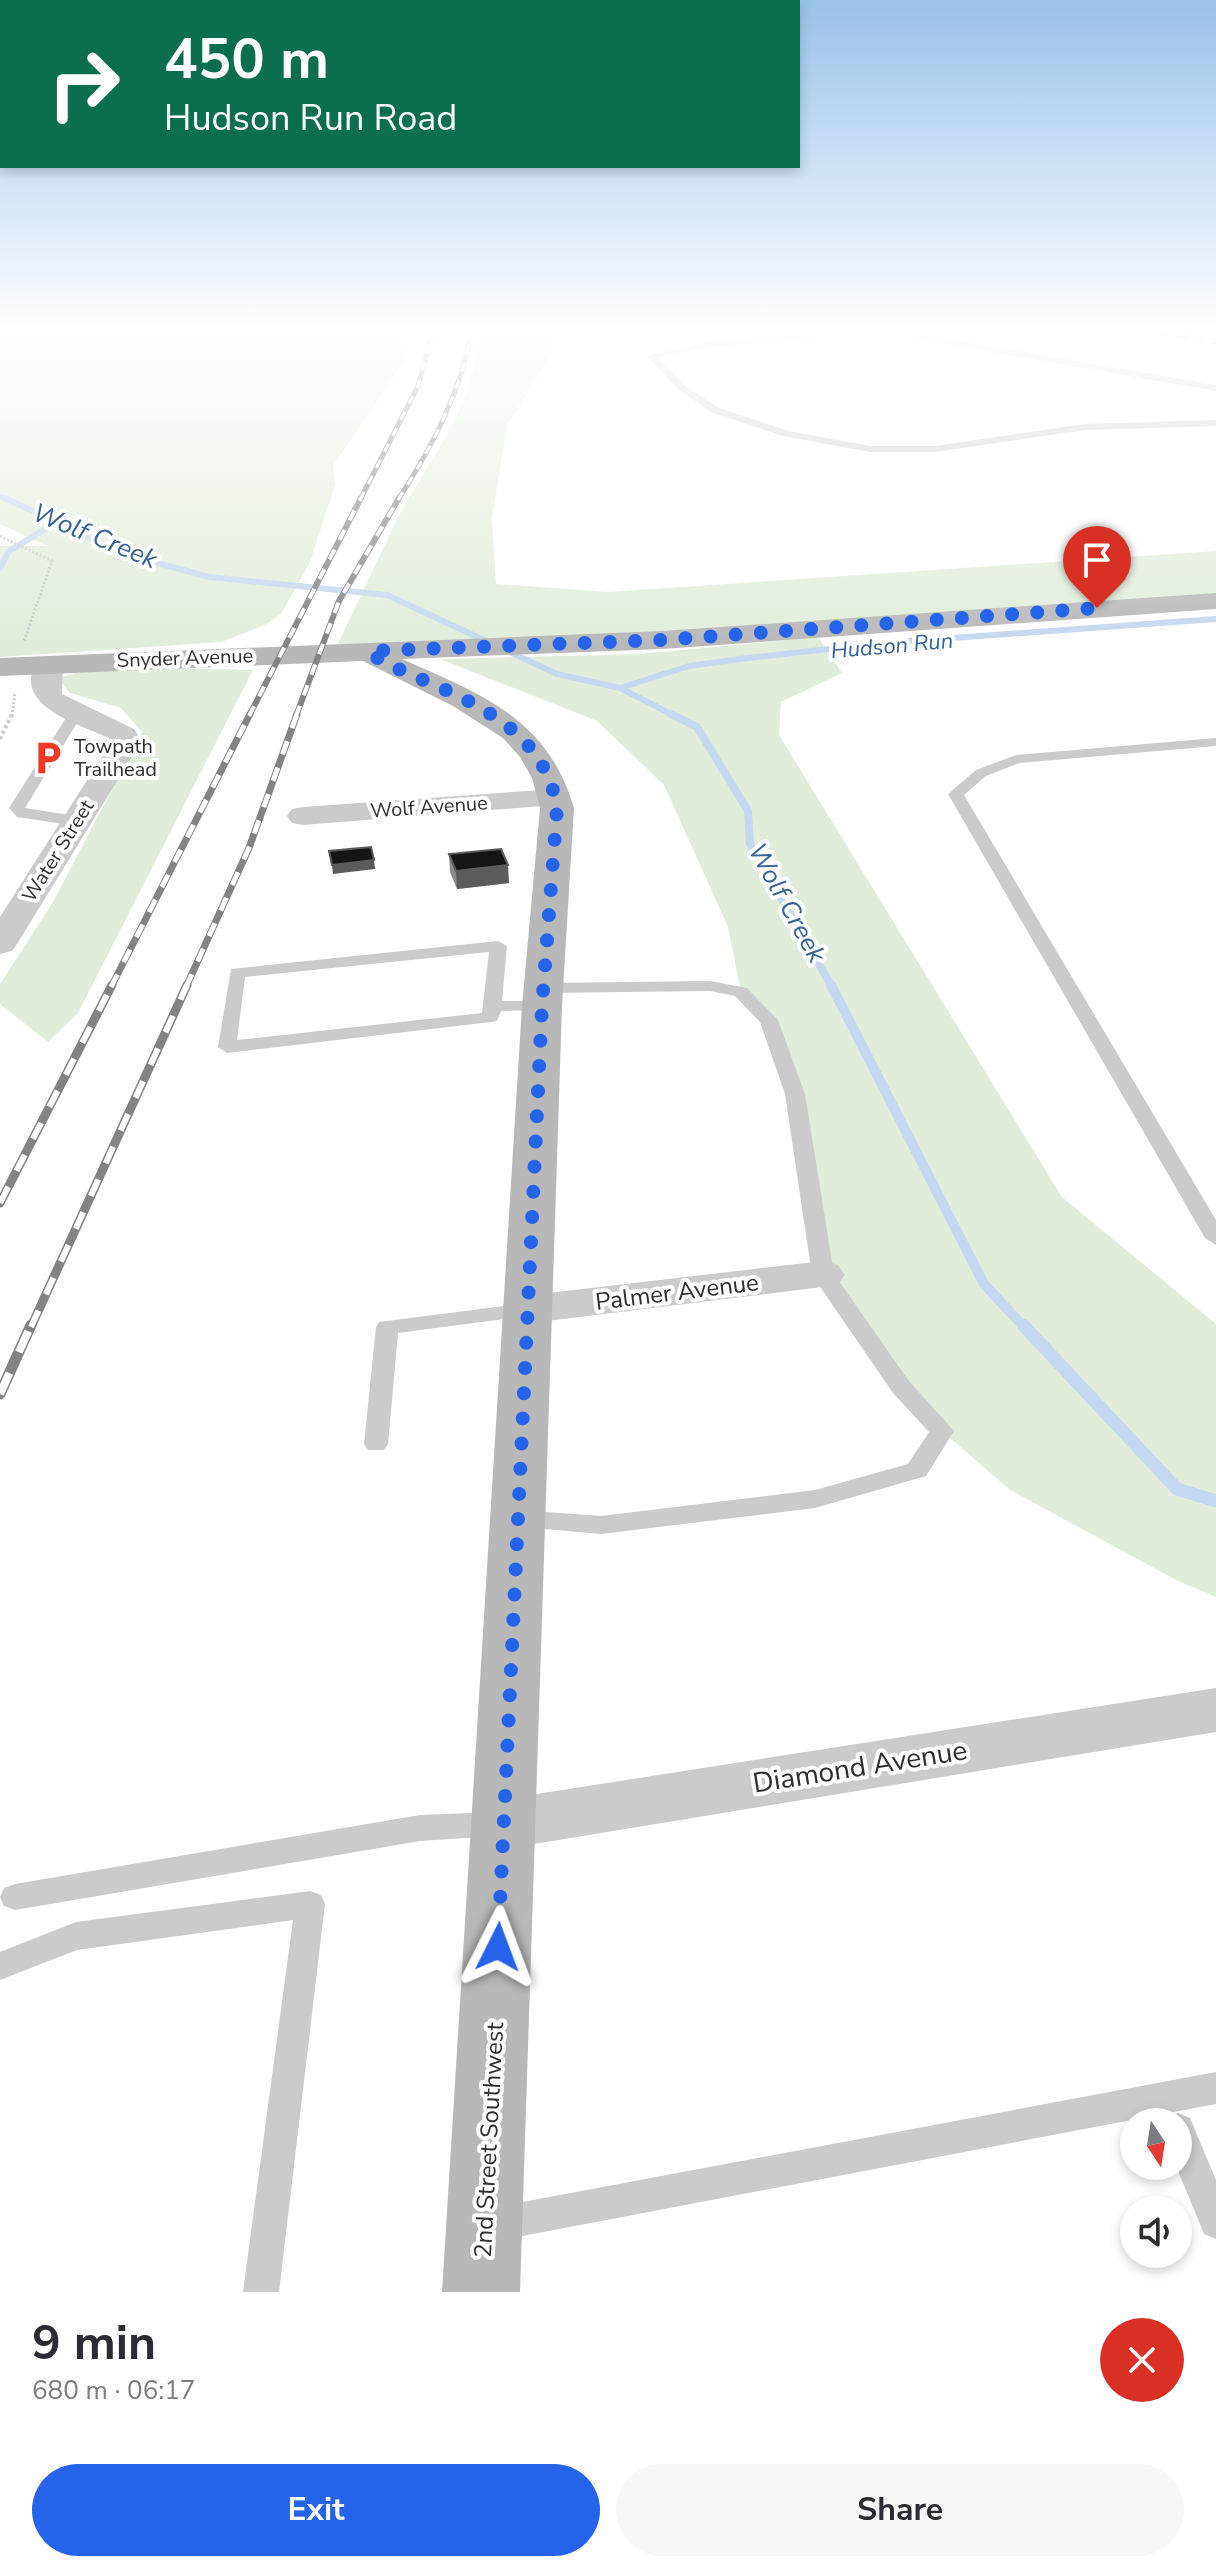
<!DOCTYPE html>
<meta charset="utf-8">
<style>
:root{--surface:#fff;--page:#f7f7f7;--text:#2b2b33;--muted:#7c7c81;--accent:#2563eb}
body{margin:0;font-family:"Nunito Sans",sans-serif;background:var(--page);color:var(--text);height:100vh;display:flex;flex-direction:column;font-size:30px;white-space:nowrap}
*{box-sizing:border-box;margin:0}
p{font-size:26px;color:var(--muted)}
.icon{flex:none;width:44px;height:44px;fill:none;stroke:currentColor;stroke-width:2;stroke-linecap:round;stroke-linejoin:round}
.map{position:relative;height:2292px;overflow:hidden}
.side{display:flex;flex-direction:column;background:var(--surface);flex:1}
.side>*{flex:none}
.banner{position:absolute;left:0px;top:0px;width:800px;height:168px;box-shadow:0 4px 12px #0003;background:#0b6e4f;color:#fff;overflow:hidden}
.needle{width:52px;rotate:168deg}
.tools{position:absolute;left:1120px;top:2108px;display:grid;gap:16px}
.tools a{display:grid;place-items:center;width:72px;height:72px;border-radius:50%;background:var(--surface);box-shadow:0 4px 12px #0003;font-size:40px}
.pin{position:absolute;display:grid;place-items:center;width:68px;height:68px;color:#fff;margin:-82px -34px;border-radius:50% 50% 50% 0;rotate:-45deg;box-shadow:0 0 8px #0007}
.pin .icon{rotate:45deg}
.me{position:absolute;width:88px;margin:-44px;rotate:3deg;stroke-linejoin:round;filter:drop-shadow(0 0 6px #0008)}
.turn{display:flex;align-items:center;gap:28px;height:168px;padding:0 32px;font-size:36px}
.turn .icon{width:104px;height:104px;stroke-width:2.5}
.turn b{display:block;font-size:56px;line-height:68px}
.round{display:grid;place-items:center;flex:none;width:84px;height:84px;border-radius:42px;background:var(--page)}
.summary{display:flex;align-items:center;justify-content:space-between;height:136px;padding:0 32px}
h1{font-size:48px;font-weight:700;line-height:60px}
.action{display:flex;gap:16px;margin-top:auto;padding:16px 32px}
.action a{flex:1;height:92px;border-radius:48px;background:var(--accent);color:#fff;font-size:32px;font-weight:700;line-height:92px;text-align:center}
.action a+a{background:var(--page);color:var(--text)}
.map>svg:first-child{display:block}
.green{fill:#e1edda}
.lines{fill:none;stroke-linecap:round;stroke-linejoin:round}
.stream-far4{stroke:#c5d7ee;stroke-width:5}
.stream-far3{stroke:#c5d7ee;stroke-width:6}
.stream-far2{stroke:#c5d7ee;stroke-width:8}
.stream-far1{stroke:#c5d7ee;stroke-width:10}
.stream{stroke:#c5d7ee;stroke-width:13}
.path-far1{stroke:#cbcbcb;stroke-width:3;stroke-dasharray:2 2;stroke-linecap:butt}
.path{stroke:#cbcbcb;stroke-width:4;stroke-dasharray:3 3;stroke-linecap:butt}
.lane{fill:#cbcbcb;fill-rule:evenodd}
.street{fill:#cbcbcb;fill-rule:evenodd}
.secondary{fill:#b8b8b8;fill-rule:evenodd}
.rail-far4-casing{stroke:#838383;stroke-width:5}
.rail-far3-casing{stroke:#838383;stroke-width:6}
.rail-far2-casing{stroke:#838383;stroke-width:7}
.rail-far1-casing{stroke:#838383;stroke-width:9}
.rail-casing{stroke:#838383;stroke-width:11}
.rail-far4{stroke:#fff;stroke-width:3;stroke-dasharray:9;stroke-linecap:butt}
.rail-far3{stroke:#fff;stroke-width:4;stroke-dasharray:11;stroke-linecap:butt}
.rail-far2{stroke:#fff;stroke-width:5;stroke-dasharray:14;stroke-linecap:butt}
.rail-far1{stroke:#fff;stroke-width:6;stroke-dasharray:18;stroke-linecap:butt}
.rail{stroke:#fff;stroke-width:8;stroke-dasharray:23;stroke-linecap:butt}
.wall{fill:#8a8a8a}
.shaded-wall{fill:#5b5b5b}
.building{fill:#151515;stroke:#5b5b5b;stroke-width:2}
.route{stroke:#2563eb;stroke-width:14;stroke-dasharray:0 25.2}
.labels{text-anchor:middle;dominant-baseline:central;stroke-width:8;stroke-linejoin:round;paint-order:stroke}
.far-street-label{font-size:20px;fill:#2e2e2e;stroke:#fff}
.far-poi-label{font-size:20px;fill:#2e2e2e;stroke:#fff;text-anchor:start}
.far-water-label{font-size:22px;font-style:italic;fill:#366196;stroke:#fff}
.street-label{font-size:24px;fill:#2e2e2e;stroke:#fff}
.water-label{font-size:26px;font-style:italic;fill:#366196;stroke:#fff}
.near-street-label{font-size:28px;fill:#2e2e2e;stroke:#fff}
</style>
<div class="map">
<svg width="1216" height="2292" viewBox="0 0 1216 2292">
<rect width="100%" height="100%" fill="#fff"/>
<g class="green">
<polygon points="0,328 404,328 408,356 333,466 335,485 310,562 281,614 265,625 221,642 0,657 0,546 47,546 0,524"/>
<polygon points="481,328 549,328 554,351 507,425 492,518 496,584 608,592 1216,551 1216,601 334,652 400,513 453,425 470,385"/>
<polygon points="818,637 842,673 781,702 779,735 1062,1197 1216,1324 1216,1597 1176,1580 1010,1490 942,1431 823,1275 776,1036 741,992 728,927 664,785 597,721 440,659 640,654"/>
<path d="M253,670L78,1013L48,1042L0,1004V984L53,902L142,732L121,708L70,693L59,679C84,662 215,670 253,670Z"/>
</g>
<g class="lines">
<polyline class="stream-far4" points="0,496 9,500"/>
<g class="stream-far3">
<polyline points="5,498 124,554 209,577 387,595 557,674 620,688 675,716"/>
<polyline points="0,568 9,551 57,522"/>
<polyline points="620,688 689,666 740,659 883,643 1216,619"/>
</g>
<polyline class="stream-far2" points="671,714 697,727 748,811 750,844 832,987"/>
<polyline class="stream-far1" points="831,985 984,1284 1024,1327"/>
<polyline class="stream" points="1023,1325 1177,1489 1216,1501"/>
<g class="path-far1">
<polyline points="0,536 52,561 24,641"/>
<polyline points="12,716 15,693"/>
</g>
<polyline class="path" points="0,739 12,714"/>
<g class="lane">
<polygon points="886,328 1216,385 1216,391 883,333 711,347 658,357 684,385 719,408 789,431 870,446 935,446 1085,424 1216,420 1216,426 1085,430 935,452 870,452 783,436 711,412 678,389 646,356 711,341"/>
<polygon points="71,710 83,713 25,808 77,816 85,821 77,826 17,817 9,808"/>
<polygon points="1216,738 1216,746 1019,763 986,776 964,795 1216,1220 1216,1245 1205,1238 948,794 976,770 1016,755"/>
<path d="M498,941L507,946L502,1001H542L551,1006L548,1010L501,1011L497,1021L491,1022L227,1053L218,1047L231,969ZM489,952L482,1013L237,1040L245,977Z"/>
<polygon points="710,981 747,988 778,1020 805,1094 834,1274 909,1381 954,1431 926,1476 815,1508 601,1534 510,1526 506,1519 510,1512 519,1510 601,1516 815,1490 908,1464 929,1432 893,1393 812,1275 785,1094 760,1022 735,996 710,991 544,993 535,988 544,983"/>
<polygon points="527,1303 535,1305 538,1310 535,1315 398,1333 388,1444 384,1450 368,1450 364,1444 376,1327 379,1322"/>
<polygon points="497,1812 507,1815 512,1824 507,1833 497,1836 420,1841 15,1910 4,1906 0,1897 4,1888 15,1884 420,1815"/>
<polygon points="310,1891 321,1895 325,1904 279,2292 243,2292 293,1920 77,1950 0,1980 0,1952 76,1922"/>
<polygon points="1216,2072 1216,2104 496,2241 484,2236 479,2224 484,2212 496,2207"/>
<polygon points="1178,2113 1190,2118 1216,2180 1216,2239 1204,2234 1176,2166 1178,2122 1164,2122 1166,2118"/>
</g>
<g class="street">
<path d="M49,656L59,658L63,664L62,694L134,729L138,735L135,752L17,944L12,951L0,954V917L105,752L109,738C79,724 7,705 39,658Z"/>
<polygon points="555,789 566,792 570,798 566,804 303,825 292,823 287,816 292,809 303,807"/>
<polygon points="823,1261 838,1265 845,1275 838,1285 531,1323 515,1319 509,1309 515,1299 531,1295"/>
<polygon points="1216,1688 1216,1732 504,1849 483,1842 475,1824 483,1806 504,1799"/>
</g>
<path class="secondary" d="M1216,593V609L662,649L402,659C482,695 547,717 574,808L562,1006L520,2292H442L522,1006L540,808L532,778L520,757L503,738L453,706L363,661L0,676V658L662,631Z"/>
<g class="rail-far4-casing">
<g id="rail-far4">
<polyline points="1134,328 1216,342"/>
<polyline points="360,500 418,386 433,328"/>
<path d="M398,500C433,445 461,393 472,328"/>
</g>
</g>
<g class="rail-far3-casing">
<g id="rail-far3">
<polyline points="249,716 361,498"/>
<polyline points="296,716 339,601 399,498"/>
</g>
</g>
<g class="rail-far2-casing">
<g id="rail-far2">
<polyline points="111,987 250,714"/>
<polyline points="186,987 249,848 297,714"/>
</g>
</g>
<g class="rail-far1-casing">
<g id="rail-far1">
<polyline points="0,1203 112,985"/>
<polyline points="31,1327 187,985"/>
</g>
</g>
<g class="rail-casing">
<polyline id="rail" points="0,1394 31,1325"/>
</g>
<use href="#rail-far4" class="rail-far4"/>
<use href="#rail-far3" class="rail-far3"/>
<use href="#rail-far2" class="rail-far2"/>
<use href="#rail-far1" class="rail-far1"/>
<use href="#rail" class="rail"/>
</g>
<polygon class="wall" points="449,854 509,883 457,889 450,872"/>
<g class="shaded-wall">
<polygon points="374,860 375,869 333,874 332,865"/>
<polygon points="508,865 509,883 457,889 456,871"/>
</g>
<g class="building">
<polygon points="371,847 374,860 332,865 329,851"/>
<polygon points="501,849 508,865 456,871 449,854"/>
</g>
<linearGradient id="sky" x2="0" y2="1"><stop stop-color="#9ac2ea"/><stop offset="0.51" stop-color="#fff"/><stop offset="1" stop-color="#fff" stop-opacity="0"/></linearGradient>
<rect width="1216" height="649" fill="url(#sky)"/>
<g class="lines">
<path class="route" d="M498,1947L542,1006L557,808C543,719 452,695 381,661L369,651L662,640L1097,608"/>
</g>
<defs>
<g id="parking-bare" transform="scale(2.76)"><path d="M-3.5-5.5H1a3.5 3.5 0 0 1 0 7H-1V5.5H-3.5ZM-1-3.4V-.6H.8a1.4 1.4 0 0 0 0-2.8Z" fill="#f23723" stroke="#fff" stroke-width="2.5" paint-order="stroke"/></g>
</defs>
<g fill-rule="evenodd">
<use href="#parking-bare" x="48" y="758"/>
</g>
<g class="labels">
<g class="far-street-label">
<text transform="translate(185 658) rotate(-2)">Snyder Avenue</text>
<text transform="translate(429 807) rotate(-4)">Wolf Avenue</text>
<text transform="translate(58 851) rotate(-58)">Water Street</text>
</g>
<g class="far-poi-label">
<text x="74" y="746">Towpath<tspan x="74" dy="23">Trailhead</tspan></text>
</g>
<g class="far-water-label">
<text transform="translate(892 646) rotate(-5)">Hudson Run</text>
</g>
<g class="street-label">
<text transform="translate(677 1292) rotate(-7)">Palmer Avenue</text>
<text transform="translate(489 2140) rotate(-87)">2nd Street Southwest</text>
</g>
<g class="water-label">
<text transform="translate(95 536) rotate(22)">Wolf Creek</text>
<text transform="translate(787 903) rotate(61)">Wolf Creek</text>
</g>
<g class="near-street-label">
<text transform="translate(860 1767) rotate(-9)">Diamond Avenue</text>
</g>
</g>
</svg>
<div class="tools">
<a><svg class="needle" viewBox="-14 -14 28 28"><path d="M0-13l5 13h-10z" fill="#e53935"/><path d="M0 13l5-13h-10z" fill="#7c7c81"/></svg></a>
<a><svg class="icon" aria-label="sound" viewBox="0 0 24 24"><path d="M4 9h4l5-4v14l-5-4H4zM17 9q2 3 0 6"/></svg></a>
</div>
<div class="pin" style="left:1097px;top:608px;background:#d93025"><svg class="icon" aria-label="arrive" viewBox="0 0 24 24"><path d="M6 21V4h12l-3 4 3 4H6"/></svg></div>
<svg class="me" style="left:498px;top:1947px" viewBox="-20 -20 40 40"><path d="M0-17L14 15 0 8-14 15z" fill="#2563eb" stroke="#fff" stroke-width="4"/></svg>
<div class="banner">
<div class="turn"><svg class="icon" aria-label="right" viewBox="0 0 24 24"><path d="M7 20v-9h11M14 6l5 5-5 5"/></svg><div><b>450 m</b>Hudson Run Road</div></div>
</div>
</div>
<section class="side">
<div class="summary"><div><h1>9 min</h1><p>680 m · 06:17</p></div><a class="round" style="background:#d93025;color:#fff"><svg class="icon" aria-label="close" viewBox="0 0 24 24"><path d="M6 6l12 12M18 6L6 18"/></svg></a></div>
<div class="action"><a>Exit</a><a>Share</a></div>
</section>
